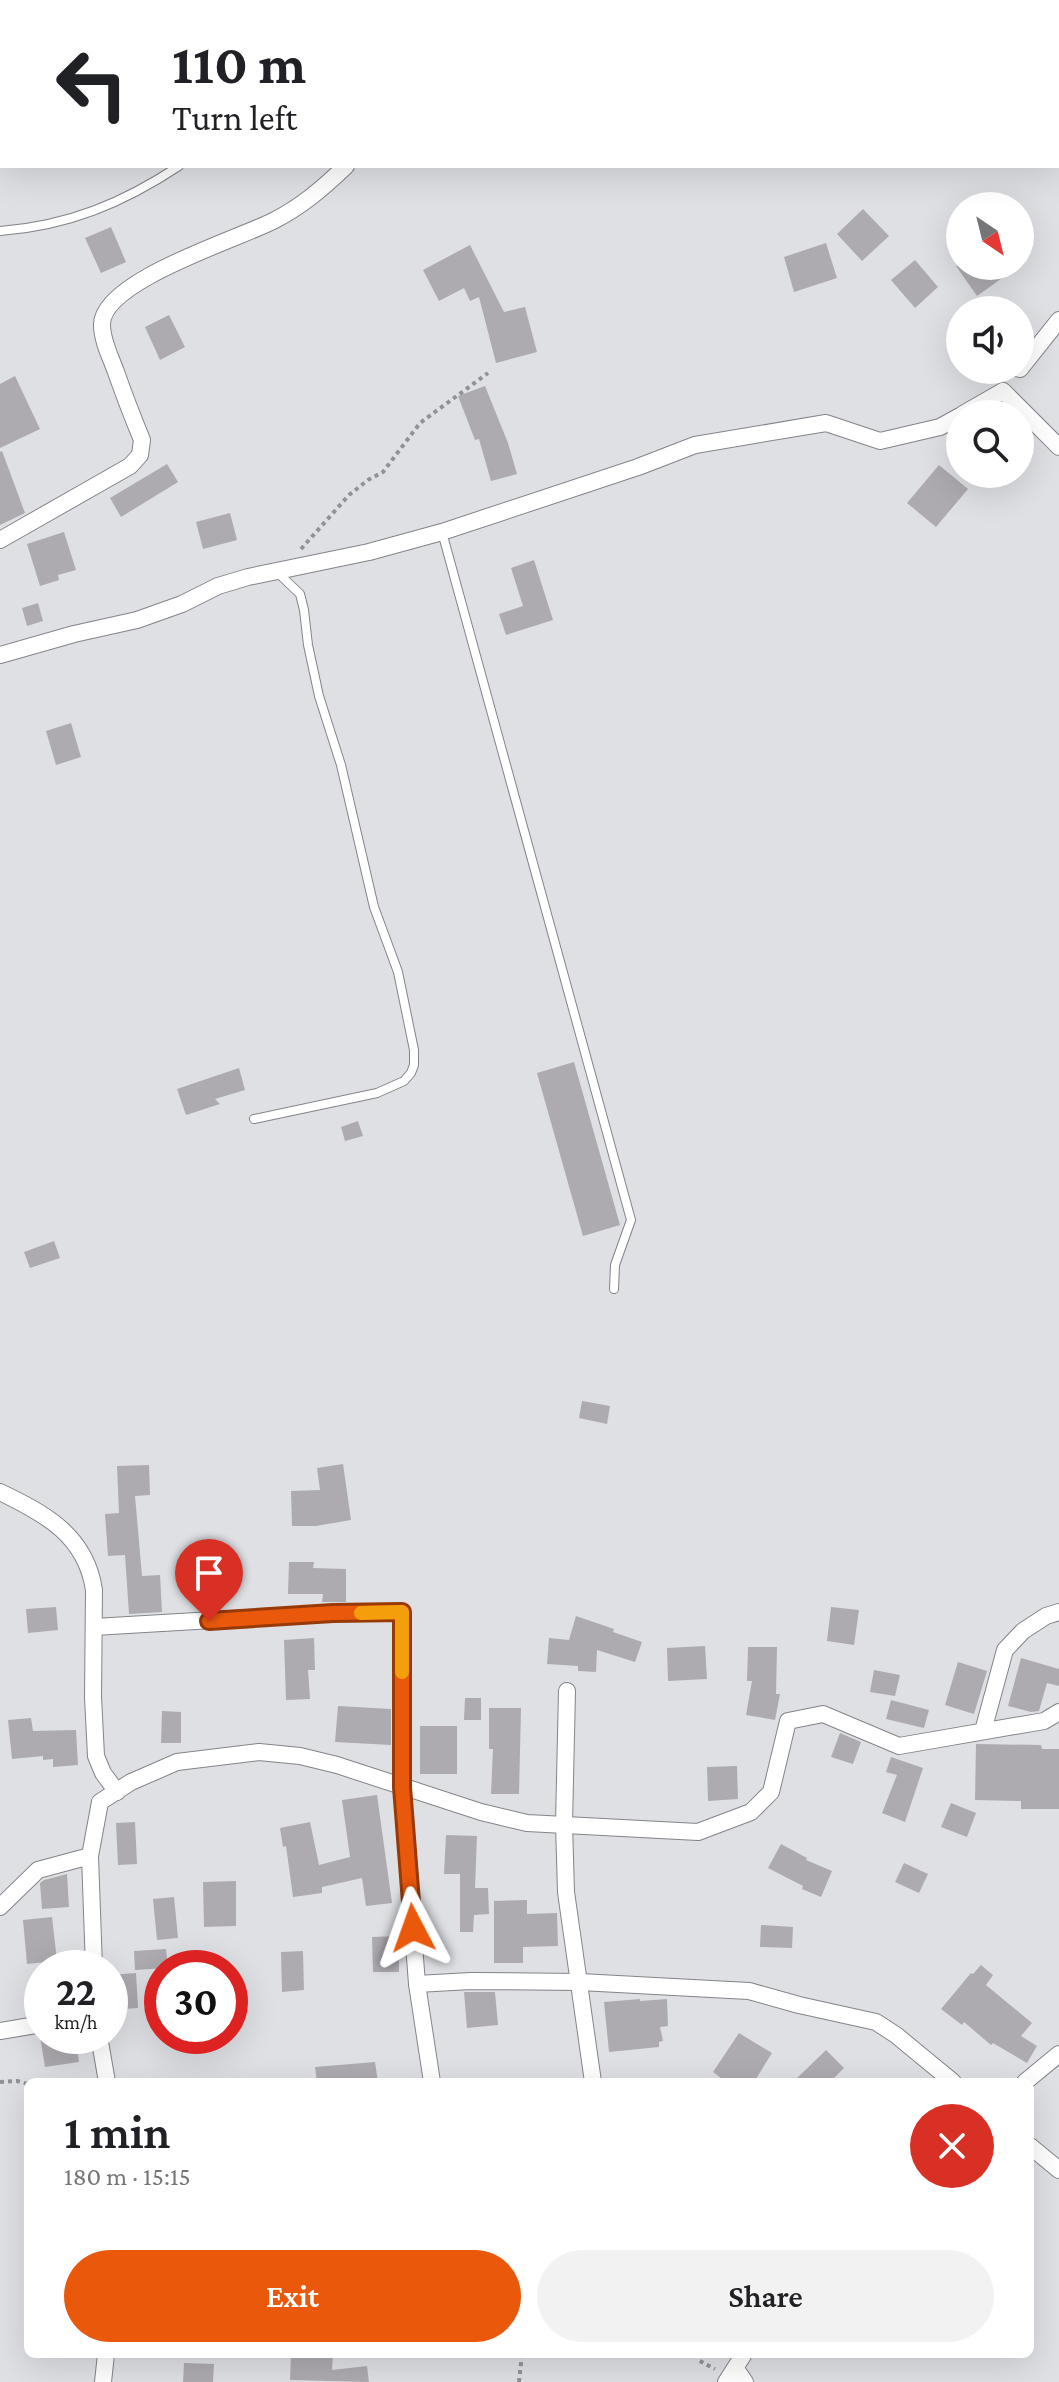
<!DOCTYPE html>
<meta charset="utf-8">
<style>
:root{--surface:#fff;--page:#f2f2f2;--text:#202124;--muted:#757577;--accent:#ea580c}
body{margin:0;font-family:"Crimson Pro",serif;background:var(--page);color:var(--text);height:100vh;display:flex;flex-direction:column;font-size:30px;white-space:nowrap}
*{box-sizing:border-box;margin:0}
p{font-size:26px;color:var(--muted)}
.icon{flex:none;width:44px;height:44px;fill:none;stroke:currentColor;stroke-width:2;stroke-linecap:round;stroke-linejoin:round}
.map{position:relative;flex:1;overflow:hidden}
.panel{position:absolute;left:24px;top:2078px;width:1010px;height:280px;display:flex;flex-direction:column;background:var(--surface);border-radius:12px;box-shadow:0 8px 32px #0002}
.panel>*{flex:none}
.hud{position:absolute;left:0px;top:0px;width:1060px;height:168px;box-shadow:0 8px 32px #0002;background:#fff;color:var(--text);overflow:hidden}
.needle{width:52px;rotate:145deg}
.fabs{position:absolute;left:946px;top:192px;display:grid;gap:16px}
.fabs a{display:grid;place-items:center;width:88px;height:88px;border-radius:50%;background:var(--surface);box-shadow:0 8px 32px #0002;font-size:40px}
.speed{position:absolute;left:24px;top:1950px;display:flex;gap:16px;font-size:40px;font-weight:700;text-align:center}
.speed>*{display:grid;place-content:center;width:104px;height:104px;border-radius:50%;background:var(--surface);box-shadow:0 8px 32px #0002;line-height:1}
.speed small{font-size:20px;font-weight:400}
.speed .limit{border:12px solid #d22;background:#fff;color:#111}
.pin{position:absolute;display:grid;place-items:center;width:68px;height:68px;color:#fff;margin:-82px -34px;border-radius:50% 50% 50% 0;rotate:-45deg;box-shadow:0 0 8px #0007}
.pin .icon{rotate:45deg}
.me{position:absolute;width:88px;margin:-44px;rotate:356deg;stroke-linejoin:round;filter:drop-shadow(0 0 6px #0008)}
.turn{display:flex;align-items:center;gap:28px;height:168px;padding:0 40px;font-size:36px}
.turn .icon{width:104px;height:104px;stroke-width:2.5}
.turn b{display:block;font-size:56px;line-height:68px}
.round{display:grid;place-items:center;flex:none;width:84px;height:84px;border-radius:42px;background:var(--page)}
.headline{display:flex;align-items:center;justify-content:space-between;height:136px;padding:0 40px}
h1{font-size:48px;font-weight:600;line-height:60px}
.action{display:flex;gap:16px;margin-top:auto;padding:16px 40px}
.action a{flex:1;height:92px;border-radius:48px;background:var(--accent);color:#fff;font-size:32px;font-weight:600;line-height:92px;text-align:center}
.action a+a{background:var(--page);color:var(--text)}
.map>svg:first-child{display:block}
.building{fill:#adabb0}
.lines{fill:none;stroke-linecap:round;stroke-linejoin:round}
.service-casing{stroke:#838488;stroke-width:10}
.minor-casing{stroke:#838488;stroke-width:18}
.path{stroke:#919295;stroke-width:4;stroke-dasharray:4 4;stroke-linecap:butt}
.service{stroke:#fff;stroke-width:8}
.minor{stroke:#fff;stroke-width:16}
.route-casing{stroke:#983908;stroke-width:20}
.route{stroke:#ea580c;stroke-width:14}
.slow{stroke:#f59e0b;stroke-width:14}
</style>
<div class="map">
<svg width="1059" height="2382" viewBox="0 0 1059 2382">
<rect width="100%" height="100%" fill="#dfe0e4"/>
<g class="building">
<polygon points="863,209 889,236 862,261 837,234"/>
<polygon points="111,227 126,262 101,273 85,238"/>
<polygon points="826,243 837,278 794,292 784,257"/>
<polygon points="470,245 504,312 525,307 537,352 496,363 479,297 470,301 464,288 439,301 423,270"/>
<polygon points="915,260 938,287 915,308 891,280"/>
<polygon points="956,266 998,266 1005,276 977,296"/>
<polygon points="169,315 185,347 160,360 145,327"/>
<polygon points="15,376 40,429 0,448 0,384"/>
<polygon points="485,386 508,443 517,474 491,481 479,439 475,440 458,396"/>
<polygon points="2,451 25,513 0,525 0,452"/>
<polygon points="167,464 178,482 121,517 110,498"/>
<polygon points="939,465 968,489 936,527 907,503"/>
<polygon points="230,513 237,540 203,549 196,522"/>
<polygon points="64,532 76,570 58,575 59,580 40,586 27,544"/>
<polygon points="534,560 553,620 506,635 499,614 523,606 511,568"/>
<polygon points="38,603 43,621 27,626 22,608"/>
<polygon points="71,723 81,757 56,765 46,731"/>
<polygon points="574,1062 620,1225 583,1236 537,1073"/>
<polygon points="239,1068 245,1090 215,1099 220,1104 186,1115 177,1089"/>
<polygon points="358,1121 363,1136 345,1141 341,1127"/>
<polygon points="54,1241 60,1258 30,1268 24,1252"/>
<polygon points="582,1401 610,1406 607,1424 579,1418"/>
<polygon points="343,1464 351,1520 316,1526 292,1526 291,1491 320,1490 317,1468"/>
<polygon points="149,1465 150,1495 135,1496 142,1576 160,1575 162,1612 129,1614 125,1555 108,1556 105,1514 119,1513 117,1466"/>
<polygon points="289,1562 314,1562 313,1568 346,1569 346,1602 322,1602 323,1594 288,1594"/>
<polygon points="56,1607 58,1630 28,1633 26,1609"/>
<polygon points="831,1607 859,1610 854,1645 827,1641"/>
<polygon points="576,1616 614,1629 613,1632 642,1642 635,1662 597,1650 596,1672 578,1671 578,1666 547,1664 549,1638 569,1640"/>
<polygon points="314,1638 315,1670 308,1670 310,1699 286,1700 284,1640"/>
<polygon points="705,1646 707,1679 668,1681 667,1648"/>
<polygon points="748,1647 777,1647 776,1694 780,1694 775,1720 746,1715 752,1681 747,1681"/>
<polygon points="1021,1658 1059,1669 1059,1686 1047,1683 1039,1711 1031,1712 1008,1706"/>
<polygon points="958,1662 987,1671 974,1714 945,1705"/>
<polygon points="874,1670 900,1675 895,1696 870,1692"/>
<polygon points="465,1698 481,1698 481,1720 464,1720"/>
<polygon points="891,1700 929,1710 924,1728 886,1719"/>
<polygon points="338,1706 391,1709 391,1745 335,1742"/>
<polygon points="489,1708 521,1708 519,1794 491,1794 493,1749 489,1749"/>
<polygon points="162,1711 181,1712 181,1743 161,1743"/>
<polygon points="31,1718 33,1731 76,1730 78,1765 53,1767 53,1759 43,1760 43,1756 12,1759 8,1720"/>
<rect x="420" y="1726" width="37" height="48"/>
<polygon points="840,1733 861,1742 853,1764 831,1757"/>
<polygon points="976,1744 1041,1745 1042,1749 1059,1749 1059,1809 1021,1809 1021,1801 975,1800"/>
<polygon points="891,1757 923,1768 905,1822 882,1813 897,1775 886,1772"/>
<polygon points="737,1766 738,1799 708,1801 707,1767"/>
<polygon points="377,1795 392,1903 366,1906 362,1878 322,1887 322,1893 293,1897 286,1846 283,1847 280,1828 310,1822 319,1865 350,1857 342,1800"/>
<polygon points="951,1803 976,1813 967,1837 941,1827"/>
<polygon points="135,1822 137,1864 118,1865 116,1823"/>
<polygon points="446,1835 477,1836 475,1888 488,1888 489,1914 474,1915 473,1932 460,1932 460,1874 444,1874"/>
<polygon points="781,1844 807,1858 806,1860 832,1871 821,1897 802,1889 803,1886 768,1868"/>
<polygon points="904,1863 928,1874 919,1893 895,1882"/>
<polygon points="67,1874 69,1907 42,1909 40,1883 44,1880"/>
<polygon points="236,1881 236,1926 204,1927 203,1882"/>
<polygon points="174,1897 178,1938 157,1940 153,1899"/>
<polygon points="527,1900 527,1914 557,1913 558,1946 523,1947 523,1963 494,1963 494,1901"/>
<polygon points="52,1917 57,1961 27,1964 23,1920"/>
<polygon points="761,1925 793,1927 792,1948 760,1947"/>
<polygon points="399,1936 399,1972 373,1972 372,1937"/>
<polygon points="166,1949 168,1968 135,1970 134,1951"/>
<polygon points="303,1951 304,1990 282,1992 281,1952"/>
<polygon points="981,1965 993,1975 986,1985 1032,2023 1021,2036 1037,2046 1027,2063 993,2043 991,2045 964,2022 962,2025 941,2009 971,1973 973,1974"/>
<polygon points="136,1973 138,2008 110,2010 110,1975"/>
<polygon points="464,1992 495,1992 498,2025 467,2028"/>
<polygon points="640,1999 640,2001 667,1999 668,2026 660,2027 663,2041 659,2042 659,2047 609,2052 604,2002"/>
<polygon points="739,2033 772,2053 754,2082 726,2082 713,2072"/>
<polygon points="40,2036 75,2036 79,2062 45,2067"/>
<polygon points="826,2050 844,2068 830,2082 793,2082"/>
<polygon points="375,2062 378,2082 317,2082 315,2067"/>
<polygon points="291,2354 333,2354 332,2370 367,2366 369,2382 290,2380"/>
<polygon points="184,2363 214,2364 213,2382 183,2382"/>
</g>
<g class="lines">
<g class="service-casing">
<g id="service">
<path d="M0,231C68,226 123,203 179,166"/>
<polyline points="442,532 631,1220 615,1265 614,1289"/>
<polyline points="254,1119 377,1093 404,1081 411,1073 414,1065 414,1050 398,972 374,907 341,765 319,696 308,645 304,610 300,594 278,573"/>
</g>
</g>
<g class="minor-casing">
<g id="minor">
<polyline points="1020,369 1059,320"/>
<polyline points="963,414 1003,391 1059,447"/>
<path d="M0,540L130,466L140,455L142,440C133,418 124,395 116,372C111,358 102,341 102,325C101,281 238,239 273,221C301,207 323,188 346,166"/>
<polyline points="0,655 74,634 137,620 182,604 218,586 248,577 369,552 442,532 638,467 695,445 826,423 880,441 940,427 960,416"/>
<path d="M0,1492C46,1514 86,1536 94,1590L93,1697L96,1756L103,1773L117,1792"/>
<polyline points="94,1627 333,1613 402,1612 402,1787 417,1984 432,2082"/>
<polyline points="567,1691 564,1824 566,1892 593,2082"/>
<polyline points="983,1731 1005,1650 1023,1631 1046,1616 1059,1612"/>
<polyline points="90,1856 94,1968"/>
<polyline points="0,1907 38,1870 90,1856 100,1802 131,1782 177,1762 259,1752 300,1756 337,1765 481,1812 527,1823 698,1832 751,1812 771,1792 788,1721 823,1714 899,1746 1044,1721 1059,1712"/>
<polyline points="417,1984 471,1981 580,1982 749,1991 799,2005 876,2022 896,2035 953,2082"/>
<polyline points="0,2031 42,2024"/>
<polyline points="99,2036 107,2082"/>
<polyline points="1025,2082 1059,2054"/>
<polyline points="1030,2146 1059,2170"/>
<polyline points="736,2369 745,2382"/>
<polyline points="103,2382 106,2354"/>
<polyline points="726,2382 744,2354"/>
</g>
</g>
<g class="path">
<polyline points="301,549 349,495 368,480 383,472 420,423 488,373"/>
<polyline points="0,2082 17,2081 28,2084"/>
<polyline points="698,2354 698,2360 715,2369"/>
<polyline points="519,2382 522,2354"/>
</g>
<use href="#service" class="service"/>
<use href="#minor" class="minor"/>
</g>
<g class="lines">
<g class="route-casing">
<polyline id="route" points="209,1621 333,1613 402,1612 402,1787 413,1928"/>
</g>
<use href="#route" class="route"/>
<polyline class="slow" points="361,1613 402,1612 402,1672"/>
</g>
</svg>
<div class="fabs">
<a><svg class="needle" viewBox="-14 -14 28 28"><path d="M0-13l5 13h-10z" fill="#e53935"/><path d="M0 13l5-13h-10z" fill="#757577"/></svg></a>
<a><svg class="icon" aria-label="sound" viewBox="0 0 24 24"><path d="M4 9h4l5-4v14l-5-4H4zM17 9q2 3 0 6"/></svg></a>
<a><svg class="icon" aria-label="search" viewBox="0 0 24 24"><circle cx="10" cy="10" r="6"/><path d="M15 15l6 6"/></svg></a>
</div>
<div class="speed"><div>22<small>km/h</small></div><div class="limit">30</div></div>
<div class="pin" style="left:209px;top:1621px;background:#d93025"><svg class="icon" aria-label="arrive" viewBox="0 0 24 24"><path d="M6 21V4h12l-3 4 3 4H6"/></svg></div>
<svg class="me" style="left:413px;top:1928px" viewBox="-20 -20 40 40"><path d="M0-17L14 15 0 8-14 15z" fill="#ea580c" stroke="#fff" stroke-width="4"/></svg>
<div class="hud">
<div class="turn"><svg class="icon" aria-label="left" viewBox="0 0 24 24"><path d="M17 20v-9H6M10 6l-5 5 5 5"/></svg><div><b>110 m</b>Turn left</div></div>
</div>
<section class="panel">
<div class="headline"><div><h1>1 min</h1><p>180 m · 15:15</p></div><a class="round" style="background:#d93025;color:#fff"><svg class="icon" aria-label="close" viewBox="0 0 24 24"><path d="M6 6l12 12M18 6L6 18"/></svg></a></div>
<div class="action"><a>Exit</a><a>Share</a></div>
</section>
</div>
